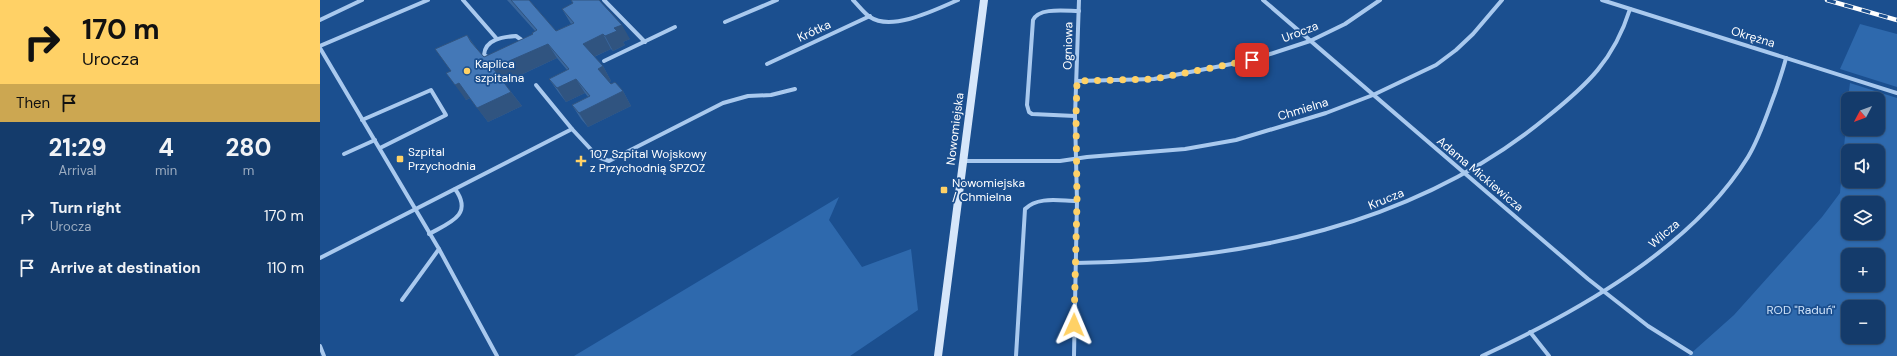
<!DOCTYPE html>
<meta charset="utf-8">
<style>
:root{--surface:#143b6b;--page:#214673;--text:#f1f3f6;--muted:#9dadc1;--line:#33557e}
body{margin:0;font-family:"DM Sans",sans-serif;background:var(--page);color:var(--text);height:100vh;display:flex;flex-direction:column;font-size:15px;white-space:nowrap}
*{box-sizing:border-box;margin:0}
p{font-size:13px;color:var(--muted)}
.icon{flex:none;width:22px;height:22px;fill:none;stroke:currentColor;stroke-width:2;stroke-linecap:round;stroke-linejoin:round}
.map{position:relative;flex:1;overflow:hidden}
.sheet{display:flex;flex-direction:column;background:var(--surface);width:320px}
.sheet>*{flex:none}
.hud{background:#ffd166;color:#111;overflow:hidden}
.needle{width:26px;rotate:229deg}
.buttons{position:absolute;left:1521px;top:92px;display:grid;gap:8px}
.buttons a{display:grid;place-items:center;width:44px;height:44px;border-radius:8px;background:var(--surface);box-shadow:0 1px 3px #0004,0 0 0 1px var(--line);font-size:20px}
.pin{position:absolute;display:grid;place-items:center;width:34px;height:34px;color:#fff;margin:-17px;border-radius:8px;box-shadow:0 2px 6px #0006}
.me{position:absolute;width:44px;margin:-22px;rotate:1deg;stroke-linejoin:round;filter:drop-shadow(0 0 3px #0008)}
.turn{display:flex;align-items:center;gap:14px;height:84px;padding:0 16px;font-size:18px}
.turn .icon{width:52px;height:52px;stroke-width:2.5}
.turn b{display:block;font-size:28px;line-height:34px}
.then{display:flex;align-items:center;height:38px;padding:0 16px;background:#0003;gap:8px;font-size:15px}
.eta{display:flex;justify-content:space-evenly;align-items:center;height:68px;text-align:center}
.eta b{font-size:24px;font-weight:800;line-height:28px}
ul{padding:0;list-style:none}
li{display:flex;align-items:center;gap:12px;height:52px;padding:0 16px}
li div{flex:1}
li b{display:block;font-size:15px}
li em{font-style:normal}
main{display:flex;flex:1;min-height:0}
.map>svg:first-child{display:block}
.green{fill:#2e69ad;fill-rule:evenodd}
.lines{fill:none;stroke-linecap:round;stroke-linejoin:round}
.street{stroke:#a9c9ee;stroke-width:4}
.secondary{stroke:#d6e6fa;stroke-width:8}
.rail-casing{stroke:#fff;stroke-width:4.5}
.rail{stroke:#1b4f8f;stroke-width:3;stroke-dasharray:9;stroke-linecap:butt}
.wall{fill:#3a679d}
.shaded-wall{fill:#305480}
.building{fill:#4478b7;stroke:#305480}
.route{stroke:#ffd166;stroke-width:7;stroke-dasharray:0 12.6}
.poi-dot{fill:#ffd166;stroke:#1b4f8f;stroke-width:1.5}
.labels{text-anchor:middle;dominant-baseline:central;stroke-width:3.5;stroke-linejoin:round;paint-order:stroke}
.street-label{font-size:12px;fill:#fff;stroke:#1b4f8f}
.poi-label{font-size:12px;fill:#fff;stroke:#1b4f8f;text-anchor:start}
.park-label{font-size:12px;fill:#cfe3fa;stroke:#1b4f8f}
</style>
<main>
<section class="sheet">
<div class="hud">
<div class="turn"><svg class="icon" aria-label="right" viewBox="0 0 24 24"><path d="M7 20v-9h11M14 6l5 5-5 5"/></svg><div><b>170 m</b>Urocza</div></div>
<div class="then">Then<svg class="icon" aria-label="arrive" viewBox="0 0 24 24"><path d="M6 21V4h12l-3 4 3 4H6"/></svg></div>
</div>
<div class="eta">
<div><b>21:29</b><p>Arrival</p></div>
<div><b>4</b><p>min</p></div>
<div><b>280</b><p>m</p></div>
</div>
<ul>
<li><svg class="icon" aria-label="right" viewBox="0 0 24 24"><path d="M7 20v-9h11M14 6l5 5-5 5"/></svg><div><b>Turn right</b><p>Urocza</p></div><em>170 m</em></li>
<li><svg class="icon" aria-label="arrive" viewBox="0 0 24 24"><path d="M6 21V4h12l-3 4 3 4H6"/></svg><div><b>Arrive at destination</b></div><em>110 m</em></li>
</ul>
</section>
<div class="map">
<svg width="1577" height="356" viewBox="0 0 1577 356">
<rect width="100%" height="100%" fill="#1b4f8f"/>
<g class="green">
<polygon points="1540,24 1577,34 1577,87 1520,69"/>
<path d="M1530,83L1577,98V356H1368L1414,315L1502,217L1520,193L1528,102V129H1558V99H1528ZM1528,151H1558V181H1528ZM1528,203H1558V233H1528ZM1528,255H1558V285H1528ZM1528,307H1558V337H1528Z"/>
<polygon points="519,197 509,220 542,267 591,249 598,310 530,356 254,356"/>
</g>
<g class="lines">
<g class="street">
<polyline points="143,0 177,39"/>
<polyline points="284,0 325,42"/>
<path d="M533,0C539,6 544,13 550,17C572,32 617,9 638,0"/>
<polyline points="943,0 1268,279 1328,326 1371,353"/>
<polyline points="1282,0 1577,93"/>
<polyline points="0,20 42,0"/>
<polyline points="405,22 457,0"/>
<path d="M196,36L203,41V45C194,58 178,65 164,55C165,39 183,37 196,36Z"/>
<polyline points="0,46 108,0"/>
<polyline points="0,48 119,249 82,300"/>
<polyline points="284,61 355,27"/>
<polyline points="447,64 550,16"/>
<polyline points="757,81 834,79 932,60 990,41 1025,24 1060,0"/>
<polyline points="216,85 252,129"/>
<path d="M755,116L712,114L709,112L707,105L713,20C719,7 746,11 759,11"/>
<polyline points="42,120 111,90 126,115 60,148"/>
<polyline points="24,154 55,140"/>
<polyline points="643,161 740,161 767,157 865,149 916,140 1006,113 1053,95 1116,65 1136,50 1153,34 1182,0"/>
<path d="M109,234C129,223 154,215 135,189"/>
<polyline points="119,249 177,356"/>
<polyline points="0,258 252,129 278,157 289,161 403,103 428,96 451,95 475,89"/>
<path d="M755,263C922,261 1096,225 1227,117C1267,85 1294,60 1310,9"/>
<polyline points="1210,332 1229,356"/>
<polyline points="0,346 4,356"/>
<path d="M696,356L705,209C718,196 740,201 757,201"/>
<polyline points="754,356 757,201 755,116 759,0"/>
<path d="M1162,356C1257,312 1372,248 1428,157C1440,137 1447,114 1455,93C1459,81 1463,70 1466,58"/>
</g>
<polyline class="secondary" points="618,356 664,0"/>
<g class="rail-casing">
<polyline id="rail" points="1507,0 1577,20"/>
</g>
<use href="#rail" class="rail"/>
</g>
<polygon class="wall" points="187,0 209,0 236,31 251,24 242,9 253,4 251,0 310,39 303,42 305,45 293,51 291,49 274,57 283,66 291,81 289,82 291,84 303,91 311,106 268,127 261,119 252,105 268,97 265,93 246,102 239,93 229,79 247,70 237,58 184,83 202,106 168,122 150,98 146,100 131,71 147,35 157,49 164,57 213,35 215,31"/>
<g class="shaded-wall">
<polygon points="302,25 310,39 303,42 305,45 293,51 285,36 294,28"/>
<polygon points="283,34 291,49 271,58 263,44"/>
<polygon points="147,35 157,50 151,42"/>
<polygon points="228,44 237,58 183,83 173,68"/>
<polygon points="283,66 291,81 286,83 278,69"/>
<polygon points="256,79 265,93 246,102 237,88"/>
<polygon points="139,83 150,98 146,100 135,85"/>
<polygon points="303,91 311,106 268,127 259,113"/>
<polygon points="191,92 202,106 168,122 157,108"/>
</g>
<polygon class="building" points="191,0 209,0 236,31 254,23 242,9 253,3 251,0 279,0 302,25 294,28 297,31 285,36 283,34 263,44 283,66 278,69 291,84 295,82 303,91 259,113 252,105 270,96 256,79 237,88 229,79 249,69 228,44 173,68 191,92 157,108 139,83 135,85 126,73 131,71 115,49 147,35 151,42 164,57 213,34 212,33 217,30"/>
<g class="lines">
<polyline class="route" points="754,325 757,201 756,116 757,81 834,79 932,60"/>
</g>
<g class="poi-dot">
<circle cx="147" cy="71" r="4"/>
<rect x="76" y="155" width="8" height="8" rx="2"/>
<path d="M259 155h4v4h4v4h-4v4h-4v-4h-4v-4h4z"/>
<rect x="620" y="186" width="8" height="8" rx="2"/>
</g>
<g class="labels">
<g class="street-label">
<text transform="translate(494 31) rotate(-25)">Krótka</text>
<text transform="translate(980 32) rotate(-21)">Urocza</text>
<text transform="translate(1433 37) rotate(17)">Okrężna</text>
<text transform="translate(748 46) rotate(-89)">Ogniowa</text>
<text transform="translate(983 109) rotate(-17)">Chmielna</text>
<text transform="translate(635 129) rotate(-83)">Nowomiejska</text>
<text transform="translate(1160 174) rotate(40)">Adama Mickiewicza</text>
<text transform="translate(1066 199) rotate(-22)">Krucza</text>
<text transform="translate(1344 234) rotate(-41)">Wilcza</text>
</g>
<g class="poi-label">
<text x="155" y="64">Kaplica<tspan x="155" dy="14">szpitalna</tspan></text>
<text x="88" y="152">Szpital<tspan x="88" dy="14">Przychodnia</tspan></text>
<text x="270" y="154">107 Szpital Wojskowy<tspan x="270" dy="14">z Przychodnią SPZOZ</tspan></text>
<text x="632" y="183">Nowomiejska<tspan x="632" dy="14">/ Chmielna</tspan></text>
</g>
<g class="park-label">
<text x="1481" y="310">ROD "Raduń"</text>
</g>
</g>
</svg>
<div class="buttons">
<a><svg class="needle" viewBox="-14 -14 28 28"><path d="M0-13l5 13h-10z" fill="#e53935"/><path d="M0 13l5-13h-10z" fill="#9dadc1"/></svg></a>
<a><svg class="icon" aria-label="sound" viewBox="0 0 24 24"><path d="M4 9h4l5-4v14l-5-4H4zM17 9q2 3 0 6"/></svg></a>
<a><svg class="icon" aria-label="layers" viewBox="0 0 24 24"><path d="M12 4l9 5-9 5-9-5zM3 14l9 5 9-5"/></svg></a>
<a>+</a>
<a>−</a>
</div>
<div class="pin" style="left:932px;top:60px;background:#d93025"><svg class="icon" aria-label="arrive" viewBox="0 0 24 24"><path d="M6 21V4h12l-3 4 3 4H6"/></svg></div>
<svg class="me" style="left:754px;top:325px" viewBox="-20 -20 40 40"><path d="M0-17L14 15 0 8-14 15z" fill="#ffd166" stroke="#fff" stroke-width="4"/></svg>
</div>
</main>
